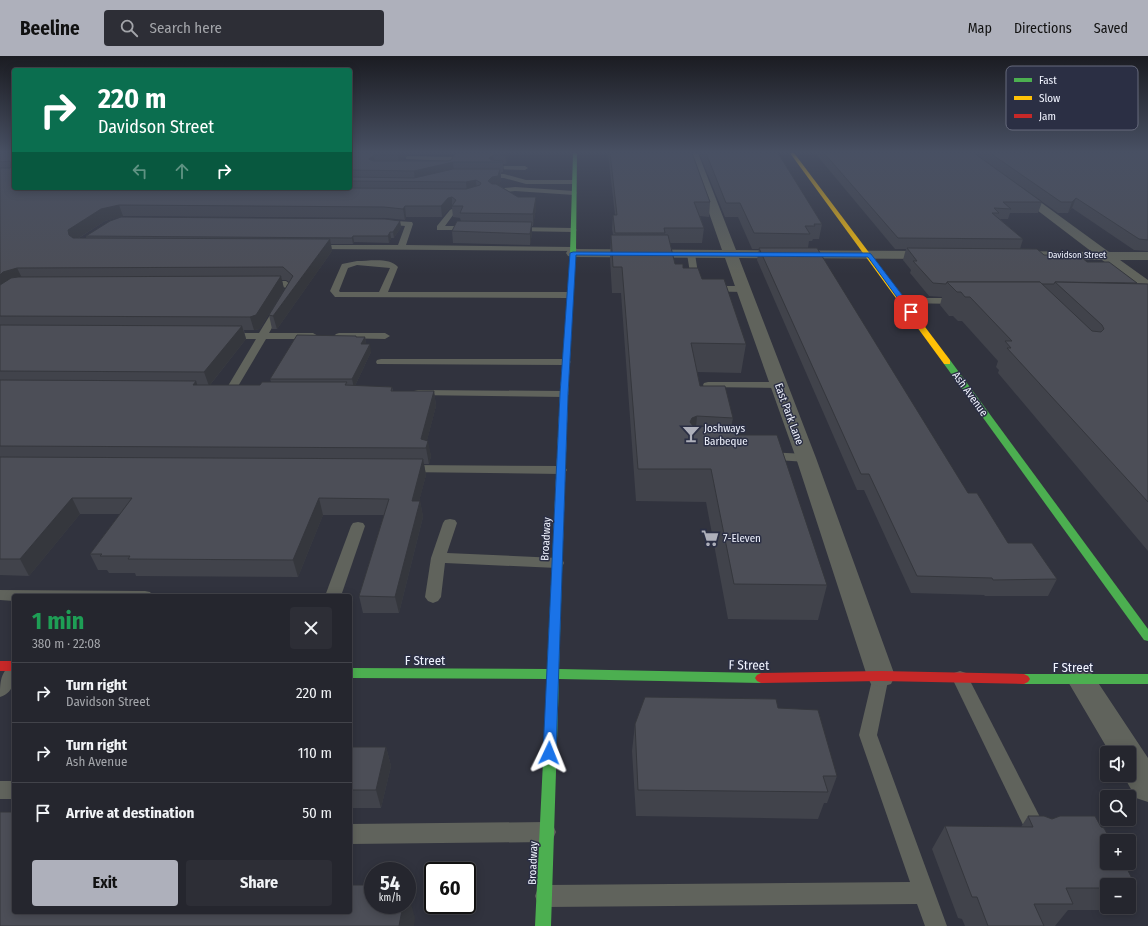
<!DOCTYPE html>
<meta charset="utf-8">
<style>
:root{--surface:#25262e;--page:#2d2e36;--text:#f1f3f6;--muted:#a3a5aa;--line:#42434a;--accent:#aeb0bb}
body{margin:0;font-family:"Fira Sans Condensed",sans-serif;background:var(--page);color:var(--text);height:100vh;display:flex;flex-direction:column;font-size:15px;white-space:nowrap}
*{box-sizing:border-box;margin:0}
p{font-size:13px;color:var(--muted)}
.icon{flex:none;width:22px;height:22px;fill:none;stroke:currentColor;stroke-width:2;stroke-linecap:round;stroke-linejoin:round}
.map{position:relative;flex:1;overflow:hidden}
.sheet{position:absolute;left:12px;top:538px;width:340px;height:320px;display:flex;flex-direction:column;background:var(--surface);border-radius:4px;box-shadow:0 2px 10px #0003,0 0 0 1px var(--line)}
.sheet>*{flex:none}
.top-card{position:absolute;left:12px;top:12px;width:340px;height:122px;border-radius:4px;box-shadow:0 2px 10px #0003,0 0 0 1px var(--line);background:#0b6e4f;color:#fff;overflow:hidden}
.fabs{position:absolute;left:1100px;top:690px;display:grid;gap:8px}
.fabs a{display:grid;place-items:center;width:36px;height:36px;border-radius:4px;background:var(--surface);box-shadow:0 2px 10px #0003,0 0 0 1px var(--line);font-size:20px}
.speed{position:absolute;left:364px;top:806px;display:flex;gap:8px;font-size:20px;font-weight:700;text-align:center}
.speed>*{display:grid;place-content:center;width:52px;height:52px;border-radius:50%;background:var(--surface);box-shadow:0 2px 10px #0003,0 0 0 1px var(--line);line-height:1}
.speed small{font-size:10px;font-weight:400}
.speed .limit{border:2px solid #111;border-radius:6px;background:#fff;color:#111}
.pin{position:absolute;display:grid;place-items:center;width:34px;height:34px;color:#fff;margin:-17px;border-radius:8px;box-shadow:0 2px 6px #0006}
.me{position:absolute;width:44px;margin:-22px;rotate:2deg;stroke-linejoin:round;filter:drop-shadow(0 0 3px #0008)}
.turn{display:flex;align-items:center;gap:14px;height:84px;padding:0 20px;font-size:18px}
.turn .icon{width:52px;height:52px;stroke-width:2.5}
.turn b{display:block;font-size:28px;line-height:34px}
.lanes{display:flex;align-items:center;height:38px;padding:0 20px;background:#0003;justify-content:center;gap:20px;direction:ltr}
.lanes .off{opacity:.35}
.round{display:grid;place-items:center;flex:none;width:42px;height:42px;border-radius:4px;background:var(--page)}
.headline{display:flex;align-items:center;justify-content:space-between;height:68px;padding:0 20px}
h1{font-size:24px;font-weight:700;line-height:30px;color:#1e9e55}
.button{display:flex;gap:8px;margin-top:auto;padding:8px 20px}
.button a{flex:1;height:46px;border-radius:4px;background:var(--accent);color:#111;font-size:16px;font-weight:700;line-height:46px;text-align:center}
.button a+a{background:var(--page);color:var(--text)}
ul{padding:0;list-style:none}
li{display:flex;align-items:center;gap:12px;height:60px;padding:0 20px;border-top:1px solid var(--line)}
li div{flex:1}
li b{display:block;font-size:15px}
li em{font-style:normal}
header{display:flex;align-items:center;gap:24px;box-sizing:border-box;height:56px;padding:0 20px;background:var(--accent);color:#111}
header strong{font-size:19px}
nav{display:flex;gap:22px;margin-inline-start:auto;font-size:14px}
.search{width:280px;height:36px;background:var(--page);display:flex;align-items:center;gap:10px;box-sizing:border-box;padding:0 14px;border-radius:4px;color:var(--muted);font-size:15px}
.map>svg:first-child{display:block}
.lines{fill:none;stroke-linecap:round;stroke-linejoin:round}
.lane{fill:#60635c;fill-rule:evenodd}
.street{fill:#60635c;fill-rule:evenodd}
.fast{fill:#4caf50;fill-rule:evenodd}
.slow{fill:#ffc107;fill-rule:evenodd}
.jam{fill:#c62828;fill-rule:evenodd}
.wall{fill:#41434b}
.shaded-wall{fill:#35373d}
.building{fill:#4c4e57;stroke:#35373d}
.route{fill:#1a73e8;stroke:#114b97}
.labels{text-anchor:middle;dominant-baseline:central;stroke-width:3;stroke-linejoin:round;paint-order:stroke}
.far-street-label{font-size:9px;fill:#f1f4ff;stroke:#2b2f44}
.street-label{font-size:11px;fill:#f1f4ff;stroke:#2b2f44}
.poi-label{font-size:11px;fill:#f1f4ff;stroke:#2b2f44;text-anchor:start}
.near-street-label{font-size:13px;fill:#f1f4ff;stroke:#2b2f44}
.key{fill:#2b2f44;stroke:#666a7c;stroke-width:1}
.key-label{font-size:11px;fill:#f1f4ff}
</style>
<header>
<strong>Beeline</strong>
<div class="search"><svg class="icon" aria-label="search" viewBox="0 0 24 24"><circle cx="10" cy="10" r="6"/><path d="M15 15l6 6"/></svg>Search here</div>
<nav><a>Map</a><a>Directions</a><a>Saved</a></nav>
</header>
<div class="map">
<svg width="1148" height="870" viewBox="0 0 1148 870">
<rect width="100%" height="100%" fill="#31333e"/>
<g class="lines">
<g class="lane">
<polygon points="408,100 455,101 458,103 455,105 406,103 406,101"/>
<polygon points="494,110 525,110 528,112 525,114 492,113 491,112"/>
<polygon points="483,118 504,118 526,124 574,124 577,126 574,128 526,128 504,122 481,121 480,120"/>
<polygon points="515,131 574,135 577,137 574,139 515,135 493,137 490,135 493,133"/>
<polygon points="452,153 456,155 445,170 475,170 475,174 437,174 437,170 450,154"/>
<polygon points="380,164 412,166 413,168 406,189 573,191 577,193 573,195 315,193 311,191 315,189 398,189 405,170 383,168 379,166"/>
<polygon points="512,171 573,172 577,174 573,176 515,175 511,173"/>
<polygon points="688,196 691,196 695,198 700,230 744,230 748,233 744,236 693,235 687,198"/>
<path d="M357,205C369,205 390,201 398,211L388,236H570L574,239L570,242L335,241L330,235L341,210L342,208ZM357,209L390,212L379,236H340L339,235L348,212Z"/>
<polygon points="266,225 286,225 295,232 269,277 313,277 318,280 313,283 266,283 234,337 226,337 225,335 256,283 229,283 224,280 229,277 259,277 286,233 284,231 263,230 262,228 263,226"/>
<polygon points="903,242 959,242 963,245 959,248 900,247 899,245 900,243"/>
<polygon points="339,277 385,277 390,280 385,283 336,282 334,280 336,278"/>
<polygon points="381,303 566,303 571,306 566,309 377,308 376,306 377,304"/>
<polygon points="708,326 779,326 784,329 779,332 704,331 703,329 704,327"/>
<polygon points="418,334 564,335 569,338 564,341 414,339 413,337 414,335"/>
<polygon points="767,396 806,398 810,399 812,402 810,405 806,406 763,403 761,400 763,397"/>
<polygon points="407,409 561,410 565,411 567,414 565,417 561,418 403,416 401,413 403,410"/>
<polygon points="450,463 455,464 457,467 447,497 557,502 562,503 564,507 562,511 557,512 445,507 441,541 438,545 433,547 428,545 425,541 431,502 443,467 445,464"/>
<polygon points="358,466 363,467 365,470 341,540 325,540 351,470 353,467"/>
<polygon points="0,534 145,535 150,536 153,540 14,540 14,545 0,544"/>
<path d="M14,608C14,622 16,636 0,641C0,627 0,614 14,608Z"/>
<polygon points="881,613 887,615 889,620 877,679 947,870 925,870 917,848 546,851 538,848 535,840 538,832 546,829 910,826 859,679 873,620 875,615"/>
<polygon points="960,615 966,617 1043,767 1046,774 1043,781 1036,784 1029,781 952,622 954,617"/>
<rect x="0" y="725" width="14" height="18"/>
<polygon points="546,766 553,769 556,776 553,783 546,786 350,788 350,768"/>
</g>
<g class="street">
<polygon points="688,97 698,97 736,194 935,195 940,196 942,199 940,202 935,203 739,202 816,402 895,620 891,628 881,631 871,628 867,620 796,402 725,202 573,201 568,200 566,197 568,194 573,193 722,194"/>
<polygon points="962,97 973,97 1109,196 1148,196 1148,204 1120,204 1148,224 1148,235 1143,234 1102,204 1012,202 1010,199 1012,196 1017,195 1092,196"/>
<polygon points="1081,612 1091,616 1148,702 1148,746 1136,742 1123,719 1129,719 1129,697 1110,697 1067,624 1071,616"/>
</g>
<g class="fast">
<polygon points="573,97 577,97 576,197 572,262 569,264 566,262 570,197"/>
<polygon points="944,304 950,304 1148,573 1148,585 1144,584 944,308"/>
<polygon points="558,483 563,486 559,613 761,617 765,619 767,622 765,625 761,627 559,623 551,870 535,870 547,623 350,622 350,612 547,613 553,486"/>
<polygon points="1024,618 1148,618 1148,628 1024,628 1020,626 1018,623 1020,620"/>
</g>
<g class="slow">
<polygon points="790,97 794,97 950,304 950,308 944,308"/>
<polygon points="569,260 572,262 568,338 563,486 558,489 553,486 560,338 566,262"/>
</g>
<g class="jam">
<rect x="0" y="605" width="14" height="10"/>
<polygon points="881,615 1024,618 1028,620 1030,623 1028,626 1024,628 881,625 761,627 757,625 755,622 757,619 761,617"/>
</g>
</g>
<g class="wall">
<polygon points="0,97 14,97 14,132 242,133 350,132 350,97 455,97 452,99 408,98 404,102 404,103 402,105 448,105 451,104 456,97 509,97 506,108 503,108 503,116 501,116 501,124 499,129 518,141 536,141 536,152 533,170 532,170 532,177 530,189 453,187 452,175 461,165 460,162 453,161 452,152 449,153 442,161 406,161 405,164 386,162 123,160 105,165 79,182 86,182 86,180 400,165 401,171 394,182 391,182 389,187 354,186 353,188 331,188 332,195 277,273 272,273 269,259 289,226 286,224 282,224 284,233 260,273 254,274 244,274 246,283 210,329 260,329 271,326 270,323 356,280 356,281 365,281 366,288 371,296 355,330 392,331 393,335 434,335 436,350 427,384 431,400 429,408 424,408 426,419 419,445 420,445 423,461 399,557 363,557 359,540 384,459 323,459 298,521 136,520 135,517 109,517 107,514 98,514 90,498 120,458 80,458 29,520 0,519"/>
<polygon points="608,97 692,97 710,146 709,161 700,160 704,172 702,187 670,187 675,208 683,212 702,223 746,288 741,317 697,316 700,330 733,362 731,372 737,379 827,529 818,564 728,563 706,446 636,445 621,237 612,237 610,203 611,179 613,179 612,173 613,159 615,159"/>
<polygon points="699,97 778,97 822,168 819,183 813,183 812,185 809,185 808,192 968,437 1008,487 1057,523 1048,540 985,540 984,539 911,537 864,434 857,434 757,204 759,193 752,193 738,161 725,161"/>
<polygon points="815,97 974,97 1042,146 1038,157 1010,157 1008,163 1000,163 1023,183 1020,193 1044,199 1087,206 1137,227 1148,228 1148,495 998,317 999,314 996,311 998,305 962,265 958,265 953,260 949,260 940,249 942,241 929,240 910,217 911,214 903,204 906,193 895,193"/>
<polygon points="974,97 1148,97 1148,195 1134,194 1072,152 1068,157 1058,157"/>
<polygon points="778,652 837,720 827,747 824,747 818,763 636,760 632,695 635,668"/>
<polygon points="350,691 386,691 391,710 381,752 350,752"/>
<polygon points="1028,760 1052,763 1101,771 1137,832 1129,841 1129,829 1107,829 1107,851 1120,851 1117,854 1068,854 1055,870 965,870 962,863 958,862 932,793 945,770 1021,771"/>
</g>
<g class="shaded-wall">
<polygon points="400,97 408,97 408,98 404,102 404,103 399,108 398,99"/>
<polygon points="506,97 509,97 506,108 505,99"/>
<polygon points="374,99 375,108 369,103"/>
<polygon points="493,99 494,106 489,102"/>
<polygon points="503,105 504,115 503,116"/>
<polygon points="453,106 454,116 415,126 414,115"/>
<polygon points="500,113 501,124 499,131 492,132 488,125"/>
<polygon points="476,124 477,135 467,136 466,126"/>
<polygon points="452,141 452,152 449,153 442,161 441,150 448,142"/>
<polygon points="536,141 536,152 533,170 533,158"/>
<polygon points="1076,142 1072,152 1068,157 1072,146"/>
<polygon points="119,149 123,160 105,165 72,186 69,179 68,174 101,153"/>
<polygon points="405,150 406,161 405,164 403,153"/>
<polygon points="400,165 401,171 394,182 393,176"/>
<polygon points="532,166 532,177 530,189 530,178"/>
<polygon points="390,176 391,182 389,187 388,180"/>
<polygon points="353,180 354,186 353,188 352,182"/>
<polygon points="330,183 332,195 277,273 273,260"/>
<polygon points="17,212 23,224 0,237 0,219 3,216"/>
<polygon points="281,220 284,233 260,273 254,274 250,261"/>
<polygon points="242,270 246,283 209,330 204,316"/>
<polygon points="365,281 366,288 361,288"/>
<polygon points="370,288 371,296 354,332 352,323"/>
<polygon points="196,325 201,340 193,329"/>
<polygon points="434,335 436,350 425,392 421,383"/>
<polygon points="697,360 694,392 690,366 692,362"/>
<polygon points="428,385 431,400 429,408 426,392"/>
<polygon points="423,403 426,419 415,461 412,445"/>
<polygon points="72,442 80,458 29,520 20,503"/>
<polygon points="319,442 323,459 298,521 293,504"/>
<polygon points="420,445 423,461 399,557 395,541"/>
<polygon points="386,691 391,710 381,752 376,734"/>
<polygon points="407,833 415,862 414,870 399,870 403,849 407,849"/>
</g>
<g class="building">
<polygon points="0,97 14,97 14,132 242,133 243,132 350,132 466,133 480,129 481,127 476,124 466,126 350,125 350,121 414,122 453,113 500,113 498,120 492,121 488,125 492,128 496,128 518,141 536,141 533,158 460,157 463,150 452,150 456,144 452,141 448,142 441,150 405,150 403,153 384,151 119,149 101,153 68,174 69,179 73,182 330,183 273,260 269,259 293,220 283,211 17,212 3,216 0,219 0,112 10,112 11,111 10,105 0,106"/>
<polygon points="350,97 400,97 398,99 374,99 369,103 373,105 448,105 451,104 456,97 506,97 505,99 493,99 489,102 491,104 503,105 503,106 453,106 414,115 350,114"/>
<polygon points="610,97 692,97 710,146 694,146 704,172 664,172 665,177 615,177 613,159 617,159"/>
<polygon points="706,97 778,97 822,168 814,168 815,170 805,170 810,178 754,177 740,147 726,147"/>
<polygon points="824,97 974,97 1042,146 1003,146 1011,153 994,152 999,157 992,157 1023,183 898,182"/>
<polygon points="990,97 1148,97 1148,184 1139,183 1076,142 1072,146 1061,146"/>
<polygon points="121,161 385,163 400,165 393,176 390,176 388,180 353,180 352,182 86,180 110,165"/>
<polygon points="457,165 532,166 530,178 452,175"/>
<polygon points="611,179 668,179 675,208 683,208 683,212 698,212 702,223 724,223 746,288 691,287 700,330 725,330 733,362 697,360 692,362 690,366 693,370 736,372 737,379 777,379 827,529 734,528 711,413 638,413 622,211 613,211"/>
<polygon points="759,192 817,192 968,437 977,437 1008,487 1032,487 1057,523 993,524 992,522 917,520 869,418 861,418"/>
<polygon points="907,192 1037,193 1044,199 1080,200 1087,206 1109,206 1137,227 1055,226 1054,228 1042,228 1040,226 947,226 946,228 933,227 913,205 917,205"/>
<polygon points="281,220 256,259 250,261 0,260 0,229 11,222 18,221"/>
<polygon points="947,226 1040,226 1092,275 1101,276 1104,273 1102,269 1055,226 1148,228 1148,446 1007,292 1011,292 1005,285 1012,285 970,241 965,241 961,236 957,236"/>
<polygon points="0,269 242,270 204,316 0,315"/>
<polygon points="297,279 356,280 356,281 365,281 361,288 370,288 352,323 270,323"/>
<polygon points="0,324 196,325 193,329 260,329 262,326 347,326 345,329 392,331 391,335 434,335 421,383 428,385 426,392 0,390"/>
<polygon points="0,401 423,403 412,445 420,445 395,541 359,540 389,443 319,442 293,504 128,503 130,500 100,500 102,498 90,498 132,442 72,442 20,503 0,503"/>
<polygon points="645,641 776,643 778,652 818,654 837,720 823,720 828,736 638,734 635,668"/>
<polygon points="350,691 386,691 376,734 350,734"/>
<polygon points="0,756 14,756 14,856 350,856 350,829 373,829 373,849 403,849 399,870 0,870"/>
<polygon points="1028,760 1044,760 1052,763 1060,760 1095,760 1101,771 1104,772 1111,785 1107,785 1107,807 1124,807 1137,832 1129,832 1129,829 1107,829 1107,832 1066,832 1073,848 1034,848 1044,870 988,870 977,841 972,841 945,770 1033,771"/>
</g>
<linearGradient id="sky" x2="0" y2="1"><stop stop-color="#1b1c22"/><stop offset="0.44" stop-color="#485063"/><stop offset="1" stop-color="#485063" stop-opacity="0"/></linearGradient>
<rect width="1148" height="218" fill="url(#sky)"/>
<polygon class="route" points="573,196 869,197 871,198 915,256 909,258 868,201 576,199 568,338 556,697 554,701 549,703 545,701 543,697 560,338 570,197"/>
<defs>
<g id="bar-bare" transform="scale(1.38)"><path d="M-6-5H6L.8 .8V4.5H3.5V6h-7V4.5H-.8V.8Z" fill="#aeb0bb" stroke="#2b2f44" stroke-width="2.5" paint-order="stroke"/></g>
<g id="supermarket-bare" transform="scale(1.38)"><path d="M-6-5.5h2.5l.6 2H6L4.5 2H-2.5L-4.4-4H-6ZM-1.5 3.2a1.3 1.3 0 1 0 .1 0ZM3 3.2a1.3 1.3 0 1 0 .1 0Z" fill="#aeb0bb" stroke="#2b2f44" stroke-width="2.5" paint-order="stroke"/></g>
</defs>
<g fill-rule="evenodd">
<use href="#bar-bare" x="691" y="378"/>
<use href="#supermarket-bare" x="710" y="482"/>
</g>
<g class="labels">
<g class="far-street-label">
<text x="1077" y="199">Davidson Street</text>
</g>
<g class="street-label">
<text transform="translate(970 338) rotate(54)">Ash Avenue</text>
<text transform="translate(789 358) rotate(70)">East Park Lane</text>
<text transform="translate(546 483) rotate(-87)">Broadway</text>
<text transform="translate(533 807) rotate(-88)">Broadway</text>
</g>
<g class="poi-label">
<text x="704" y="372">Joshways<tspan x="704" dy="13">Barbeque</tspan></text>
<text x="723" y="482">7-Eleven</text>
</g>
<g class="near-street-label">
<text x="425" y="604">F Street</text>
<text transform="translate(749 609) rotate(1)">F Street</text>
<text x="1073" y="611">F Street</text>
</g>
</g>
<rect x="1006" y="10" width="132" height="64" rx="6" class="key"/>
<rect x="1014" y="22" width="18" height="4" fill="#4caf50"/>
<rect x="1014" y="40" width="18" height="4" fill="#ffc107"/>
<rect x="1014" y="58" width="18" height="4" fill="#c62828"/>
<g class="key-label">
<text x="1039" y="28">Fast</text>
<text x="1039" y="46">Slow</text>
<text x="1039" y="64">Jam</text>
</g>
</svg>
<div class="fabs">
<a><svg class="icon" aria-label="sound" viewBox="0 0 24 24"><path d="M4 9h4l5-4v14l-5-4H4zM17 9q2 3 0 6"/></svg></a>
<a><svg class="icon" aria-label="search" viewBox="0 0 24 24"><circle cx="10" cy="10" r="6"/><path d="M15 15l6 6"/></svg></a>
<a>+</a>
<a>−</a>
</div>
<div class="speed"><div>54<small>km/h</small></div><div class="limit">60</div></div>
<div class="pin" style="left:911px;top:256px;background:#d93025"><svg class="icon" aria-label="arrive" viewBox="0 0 24 24"><path d="M6 21V4h12l-3 4 3 4H6"/></svg></div>
<svg class="me" style="left:549px;top:697px" viewBox="-20 -20 40 40"><path d="M0-17L14 15 0 8-14 15z" fill="#1a73e8" stroke="#fff" stroke-width="4"/></svg>
<div class="top-card">
<div class="turn"><svg class="icon" aria-label="right" viewBox="0 0 24 24"><path d="M7 20v-9h11M14 6l5 5-5 5"/></svg><div><b>220 m</b>Davidson Street</div></div>
<div class="lanes"><svg class="icon off" aria-label="left" viewBox="0 0 24 24"><path d="M17 20v-9H6M10 6l-5 5 5 5"/></svg><svg class="icon off" aria-label="ahead" viewBox="0 0 24 24"><path d="M12 20V5M6 11l6-6 6 6"/></svg><svg class="icon" aria-label="right" viewBox="0 0 24 24"><path d="M7 20v-9h11M14 6l5 5-5 5"/></svg></div>
</div>
<section class="sheet">
<div class="headline"><div><h1>1 min</h1><p>380 m · 22:08</p></div><a class="round"><svg class="icon" aria-label="close" viewBox="0 0 24 24"><path d="M6 6l12 12M18 6L6 18"/></svg></a></div>
<ul>
<li><svg class="icon" aria-label="right" viewBox="0 0 24 24"><path d="M7 20v-9h11M14 6l5 5-5 5"/></svg><div><b>Turn right</b><p>Davidson Street</p></div><em>220 m</em></li>
<li><svg class="icon" aria-label="right" viewBox="0 0 24 24"><path d="M7 20v-9h11M14 6l5 5-5 5"/></svg><div><b>Turn right</b><p>Ash Avenue</p></div><em>110 m</em></li>
<li><svg class="icon" aria-label="arrive" viewBox="0 0 24 24"><path d="M6 21V4h12l-3 4 3 4H6"/></svg><div><b>Arrive at destination</b></div><em>50 m</em></li>
</ul>
<div class="button"><a>Exit</a><a>Share</a></div>
</section>
</div>
